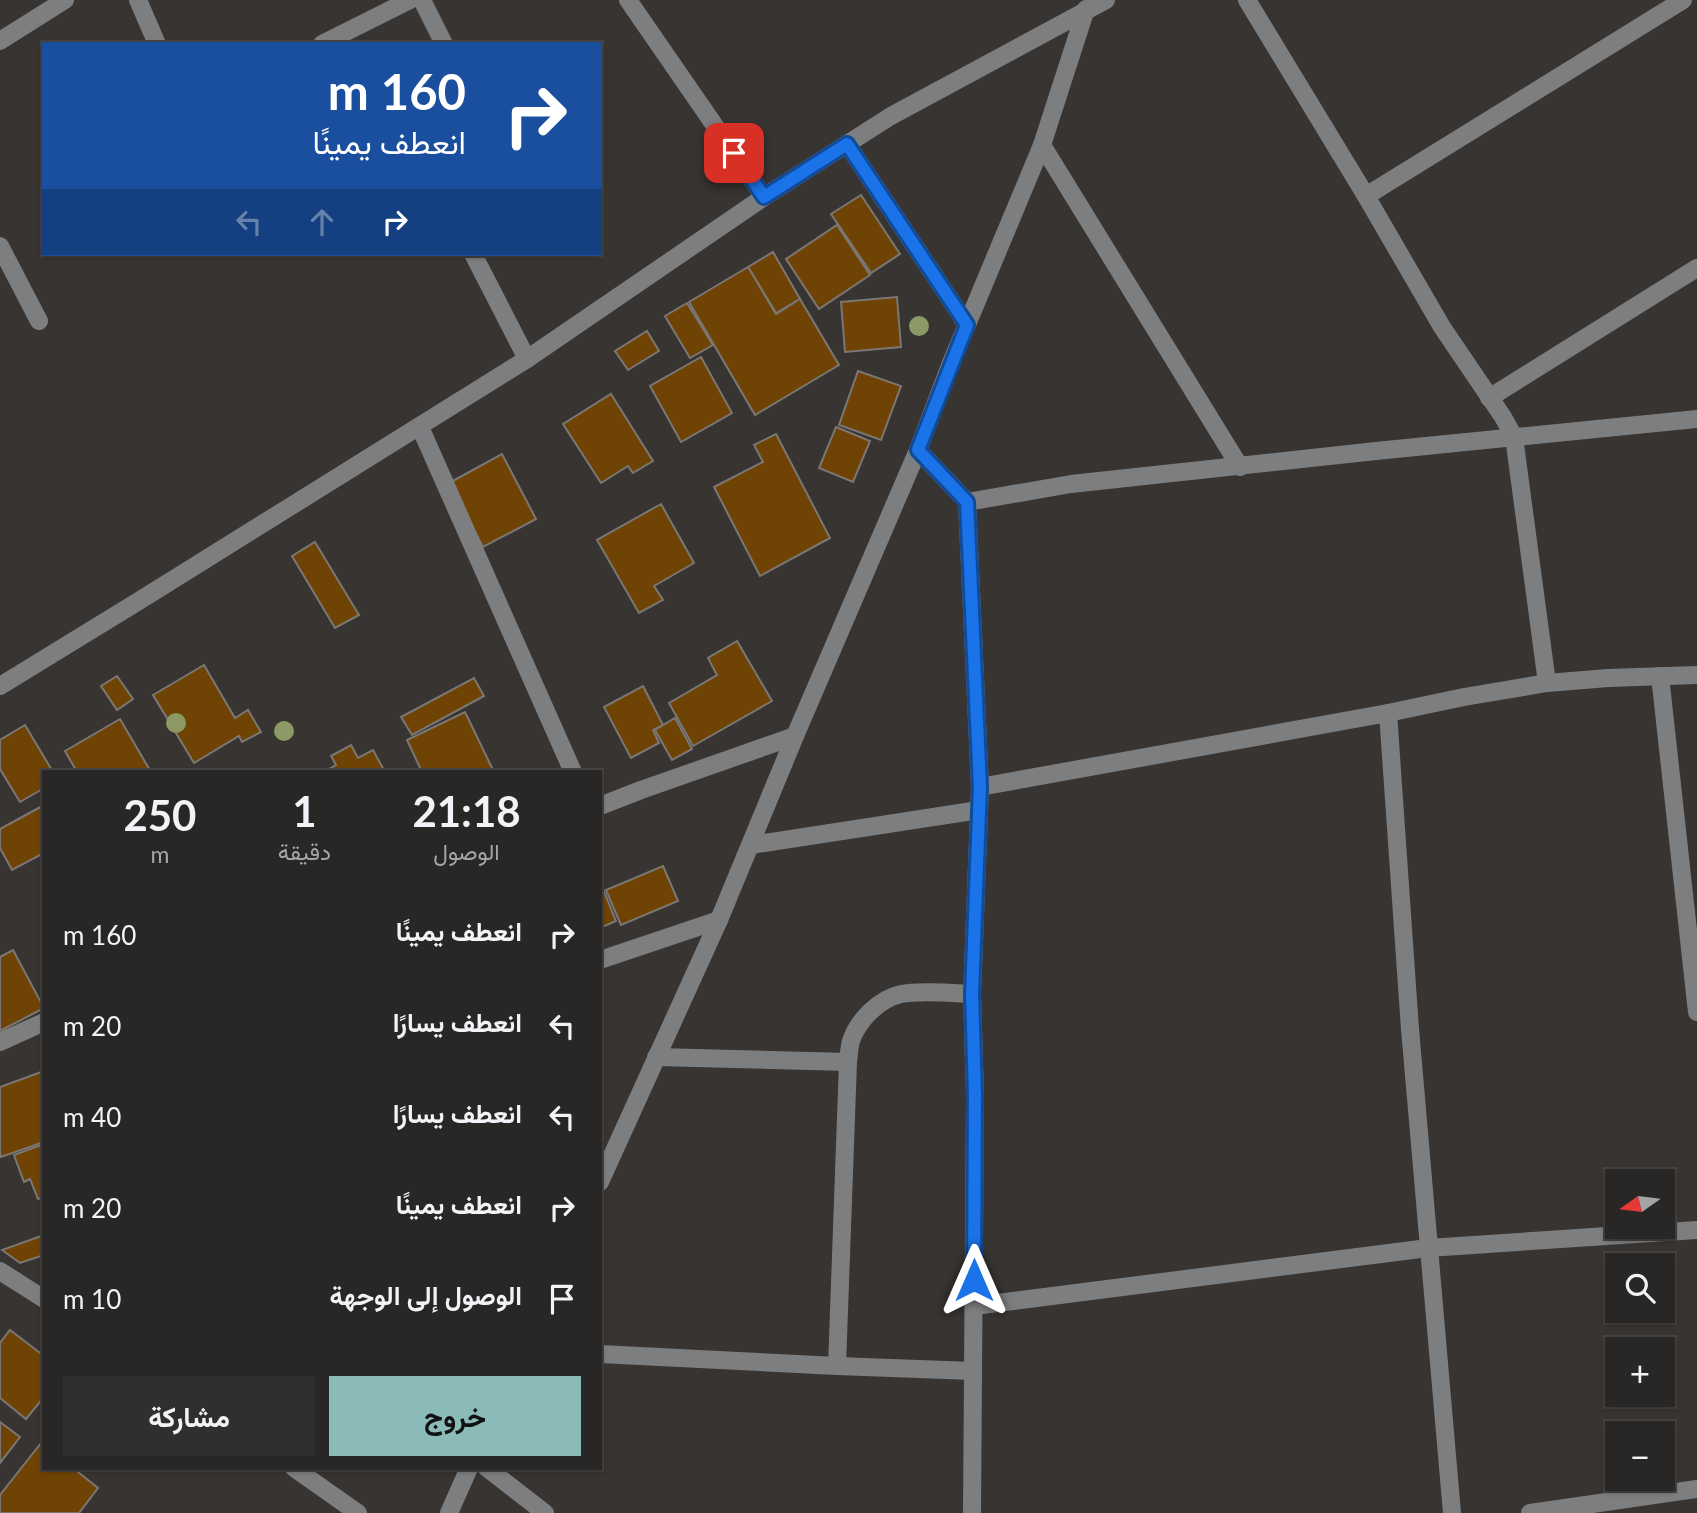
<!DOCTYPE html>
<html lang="ar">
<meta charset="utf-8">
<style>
:root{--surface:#292725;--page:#312f2d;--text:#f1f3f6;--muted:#a5a5a7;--line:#454442;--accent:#8bbbb9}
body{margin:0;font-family:Lato,Vazirmatn,sans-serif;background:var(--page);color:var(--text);direction:rtl;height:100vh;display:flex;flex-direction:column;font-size:26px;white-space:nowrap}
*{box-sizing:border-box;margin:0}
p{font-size:23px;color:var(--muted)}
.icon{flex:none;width:38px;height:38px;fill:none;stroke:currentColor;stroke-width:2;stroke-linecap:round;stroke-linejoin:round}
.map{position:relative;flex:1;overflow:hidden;direction:ltr}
.side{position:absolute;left:42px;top:770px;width:560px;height:700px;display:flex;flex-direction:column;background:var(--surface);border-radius:0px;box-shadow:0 2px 5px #0004,0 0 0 2px var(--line);direction:rtl}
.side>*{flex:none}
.hud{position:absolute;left:42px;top:42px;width:560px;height:214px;border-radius:0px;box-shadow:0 2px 5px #0004,0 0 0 2px var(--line);direction:rtl;background:#1a4fa0;color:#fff;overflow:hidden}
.needle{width:46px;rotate:256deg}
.fabs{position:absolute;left:1605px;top:1169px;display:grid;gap:14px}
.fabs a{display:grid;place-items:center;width:70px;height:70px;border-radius:0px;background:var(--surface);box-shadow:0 2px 5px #0004,0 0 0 2px var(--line);font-size:35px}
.pin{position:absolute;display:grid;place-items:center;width:60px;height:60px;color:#fff;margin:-30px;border-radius:14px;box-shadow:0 4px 10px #0006}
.me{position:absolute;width:77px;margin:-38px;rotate:0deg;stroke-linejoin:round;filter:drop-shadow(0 0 5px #0008)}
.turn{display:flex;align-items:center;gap:24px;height:147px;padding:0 21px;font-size:32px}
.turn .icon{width:91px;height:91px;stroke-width:2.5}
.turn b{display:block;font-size:49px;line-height:60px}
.lanes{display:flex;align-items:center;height:66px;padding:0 21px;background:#0003;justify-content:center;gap:35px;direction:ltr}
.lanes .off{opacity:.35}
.eta{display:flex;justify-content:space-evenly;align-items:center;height:119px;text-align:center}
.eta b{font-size:42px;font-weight:700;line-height:49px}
.button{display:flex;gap:14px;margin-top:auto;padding:14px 21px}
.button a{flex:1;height:80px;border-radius:0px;background:var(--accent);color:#111;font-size:28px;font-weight:700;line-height:80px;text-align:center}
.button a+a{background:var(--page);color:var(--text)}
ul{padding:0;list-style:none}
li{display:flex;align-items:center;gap:21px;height:91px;padding:0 21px}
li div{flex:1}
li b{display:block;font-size:26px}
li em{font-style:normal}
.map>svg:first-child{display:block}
.building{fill:#6f4304;stroke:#7b7774;stroke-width:2}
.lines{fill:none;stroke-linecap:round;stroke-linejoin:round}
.minor{stroke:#7d7e80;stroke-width:18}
.tree{fill:#8d9964}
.route-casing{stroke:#114b97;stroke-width:18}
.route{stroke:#1a73e8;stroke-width:12}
</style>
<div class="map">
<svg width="1697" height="1513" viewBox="0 0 1697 1513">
<rect width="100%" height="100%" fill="#373431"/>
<g class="building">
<polygon points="861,195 900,254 871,273 831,214"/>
<polygon points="837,225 870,275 819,309 786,259"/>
<polygon points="773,252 800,299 776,313 748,267"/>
<polygon points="748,267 776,314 800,299 839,365 755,415 689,302"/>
<polygon points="897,297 901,347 845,352 841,302"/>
<polygon points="687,303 713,345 690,358 665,316"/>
<polygon points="647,331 659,351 628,370 615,351"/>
<polygon points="701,357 732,413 681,442 650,386"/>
<polygon points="858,371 901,386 881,440 839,425"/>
<polygon points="611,394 653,461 633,473 628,466 601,483 563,424"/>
<polygon points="836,427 870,441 853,482 819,468"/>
<polygon points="776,434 830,538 760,576 714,487 763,462 754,445"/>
<polygon points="502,454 536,519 483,547 449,483"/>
<polygon points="661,504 694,563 654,586 663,600 639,613 597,540"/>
<polygon points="315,542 359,615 335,628 292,556"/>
<polygon points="737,641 772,701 693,746 669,703 717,675 708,658"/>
<polygon points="204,665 235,718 248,710 261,732 242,742 239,736 194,763 153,695"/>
<polygon points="117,676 133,699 117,710 101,686"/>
<polygon points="474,678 484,696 412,735 401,717"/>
<polygon points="643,686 663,725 653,730 659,743 631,758 604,707"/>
<polygon points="465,712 494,772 422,772 407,740"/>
<polygon points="675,718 692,749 672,760 655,730"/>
<polygon points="120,719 151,772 77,772 65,751"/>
<polygon points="25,725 53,772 44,772 44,788 20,802 0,769 0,740"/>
<polygon points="351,745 358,758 373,750 385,772 324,772 336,765 331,756"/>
<polygon points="44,805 44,853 12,870 0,848 0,829"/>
<polygon points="663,866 678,901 621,925 606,890"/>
<polygon points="603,889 616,921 600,928 600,891"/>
<polygon points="13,950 44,1008 0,1031 0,957"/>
<polygon points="44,1071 44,1142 1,1157 0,1153 0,1087"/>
<polygon points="44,1144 44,1197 38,1199 30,1179 24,1182 14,1155"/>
<polygon points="44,1235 44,1255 20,1263 2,1250"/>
<polygon points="10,1330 44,1356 44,1397 26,1419 0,1398 0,1343"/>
<polygon points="0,1422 20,1437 0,1463"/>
<polygon points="41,1443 44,1445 44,1468 73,1468 98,1488 79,1513 0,1513 0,1495"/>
</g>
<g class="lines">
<g class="minor">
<polyline points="138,0 157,44"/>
<polyline points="422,0 444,44"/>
<polyline points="628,0 764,197"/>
<polyline points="1247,0 1366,196 1442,327 1503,417 1514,437 1547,683"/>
<polyline points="0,41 65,0"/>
<polyline points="322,44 410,0"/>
<polyline points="847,144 967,325"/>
<polyline points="1042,145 1240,467"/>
<polyline points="1366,196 1683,0"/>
<polyline points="0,246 39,321"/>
<polyline points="473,254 527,359"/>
<polyline points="1489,398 1697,268"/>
<polyline points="420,427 573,772"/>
<polyline points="918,450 967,502 1071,484 1376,451 1697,419"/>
<polyline points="967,502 980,787 972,994 975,1095 972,1513"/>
<polyline points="1660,676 1697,1012"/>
<polyline points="0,686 142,599 527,359 764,197 891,116 1106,0"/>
<polyline points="1388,713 1410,1029 1452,1513"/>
<polyline points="980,787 1388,713 1464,697 1547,683 1608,678 1697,675"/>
<polyline points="600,806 641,790 795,736"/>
<polyline points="751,845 979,810"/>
<polyline points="600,960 719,920"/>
<polyline points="0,1042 44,1022"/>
<path d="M656,1057L848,1062C849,1056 849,1048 851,1041C858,1020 879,999 901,994C919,990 953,993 972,994"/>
<polyline points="600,1182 719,920 795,736 918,450 951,363 1042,145 1086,9"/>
<polyline points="0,1271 44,1299"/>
<polyline points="974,1306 1428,1248 1697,1230"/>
<polyline points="600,1354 837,1366 973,1371"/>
<polyline points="837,1366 848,1062"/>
<polyline points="294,1468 358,1513"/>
<polyline points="487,1468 545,1513"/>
<polyline points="449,1513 469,1468"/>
<polyline points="1530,1513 1697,1489"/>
</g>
</g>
<g class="tree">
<circle cx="919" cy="326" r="10"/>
<circle cx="176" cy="723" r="10"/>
<circle cx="284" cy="731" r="10"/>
</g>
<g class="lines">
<g class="route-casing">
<polyline id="route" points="734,153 764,197 847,144 967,325 918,450 967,502 980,787 972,994 975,1095 974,1280"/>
</g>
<use href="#route" class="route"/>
</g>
</svg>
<div class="fabs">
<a><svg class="needle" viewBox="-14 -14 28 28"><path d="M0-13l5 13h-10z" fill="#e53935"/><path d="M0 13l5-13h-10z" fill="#a5a5a7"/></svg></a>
<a><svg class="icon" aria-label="search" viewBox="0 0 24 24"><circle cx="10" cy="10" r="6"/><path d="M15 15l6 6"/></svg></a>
<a>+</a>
<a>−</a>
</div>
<div class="pin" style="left:734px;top:153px;background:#d93025"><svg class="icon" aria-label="arrive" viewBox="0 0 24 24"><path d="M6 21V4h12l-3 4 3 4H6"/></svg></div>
<svg class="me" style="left:974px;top:1280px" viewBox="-20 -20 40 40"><path d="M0-17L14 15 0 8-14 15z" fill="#1a73e8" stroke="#fff" stroke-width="4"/></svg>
<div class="hud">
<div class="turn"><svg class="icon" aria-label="right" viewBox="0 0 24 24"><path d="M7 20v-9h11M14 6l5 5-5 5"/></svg><div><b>160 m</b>انعطف يمينًا</div></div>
<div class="lanes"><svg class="icon off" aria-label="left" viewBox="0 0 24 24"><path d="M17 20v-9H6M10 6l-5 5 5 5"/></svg><svg class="icon off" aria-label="ahead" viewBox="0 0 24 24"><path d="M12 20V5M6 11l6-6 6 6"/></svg><svg class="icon" aria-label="right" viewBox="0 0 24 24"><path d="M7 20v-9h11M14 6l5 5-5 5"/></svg></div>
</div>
<section class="side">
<div class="eta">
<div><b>21:18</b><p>الوصول</p></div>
<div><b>1</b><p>دقيقة</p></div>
<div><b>250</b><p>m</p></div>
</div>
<ul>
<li><svg class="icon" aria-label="right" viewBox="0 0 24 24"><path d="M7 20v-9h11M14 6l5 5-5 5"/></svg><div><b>انعطف يمينًا</b></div><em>160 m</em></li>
<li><svg class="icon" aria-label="left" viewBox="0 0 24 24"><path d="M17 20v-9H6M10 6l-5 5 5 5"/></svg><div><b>انعطف يسارًا</b></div><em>20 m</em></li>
<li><svg class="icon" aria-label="left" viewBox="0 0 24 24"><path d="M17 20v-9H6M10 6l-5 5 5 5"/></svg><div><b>انعطف يسارًا</b></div><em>40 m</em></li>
<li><svg class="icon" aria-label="right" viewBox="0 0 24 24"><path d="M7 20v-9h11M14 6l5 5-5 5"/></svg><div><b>انعطف يمينًا</b></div><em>20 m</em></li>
<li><svg class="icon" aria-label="arrive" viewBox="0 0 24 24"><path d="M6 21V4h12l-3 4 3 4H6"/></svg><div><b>الوصول إلى الوجهة</b></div><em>10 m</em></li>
</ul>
<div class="button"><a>خروج</a><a>مشاركة</a></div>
</section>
</div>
